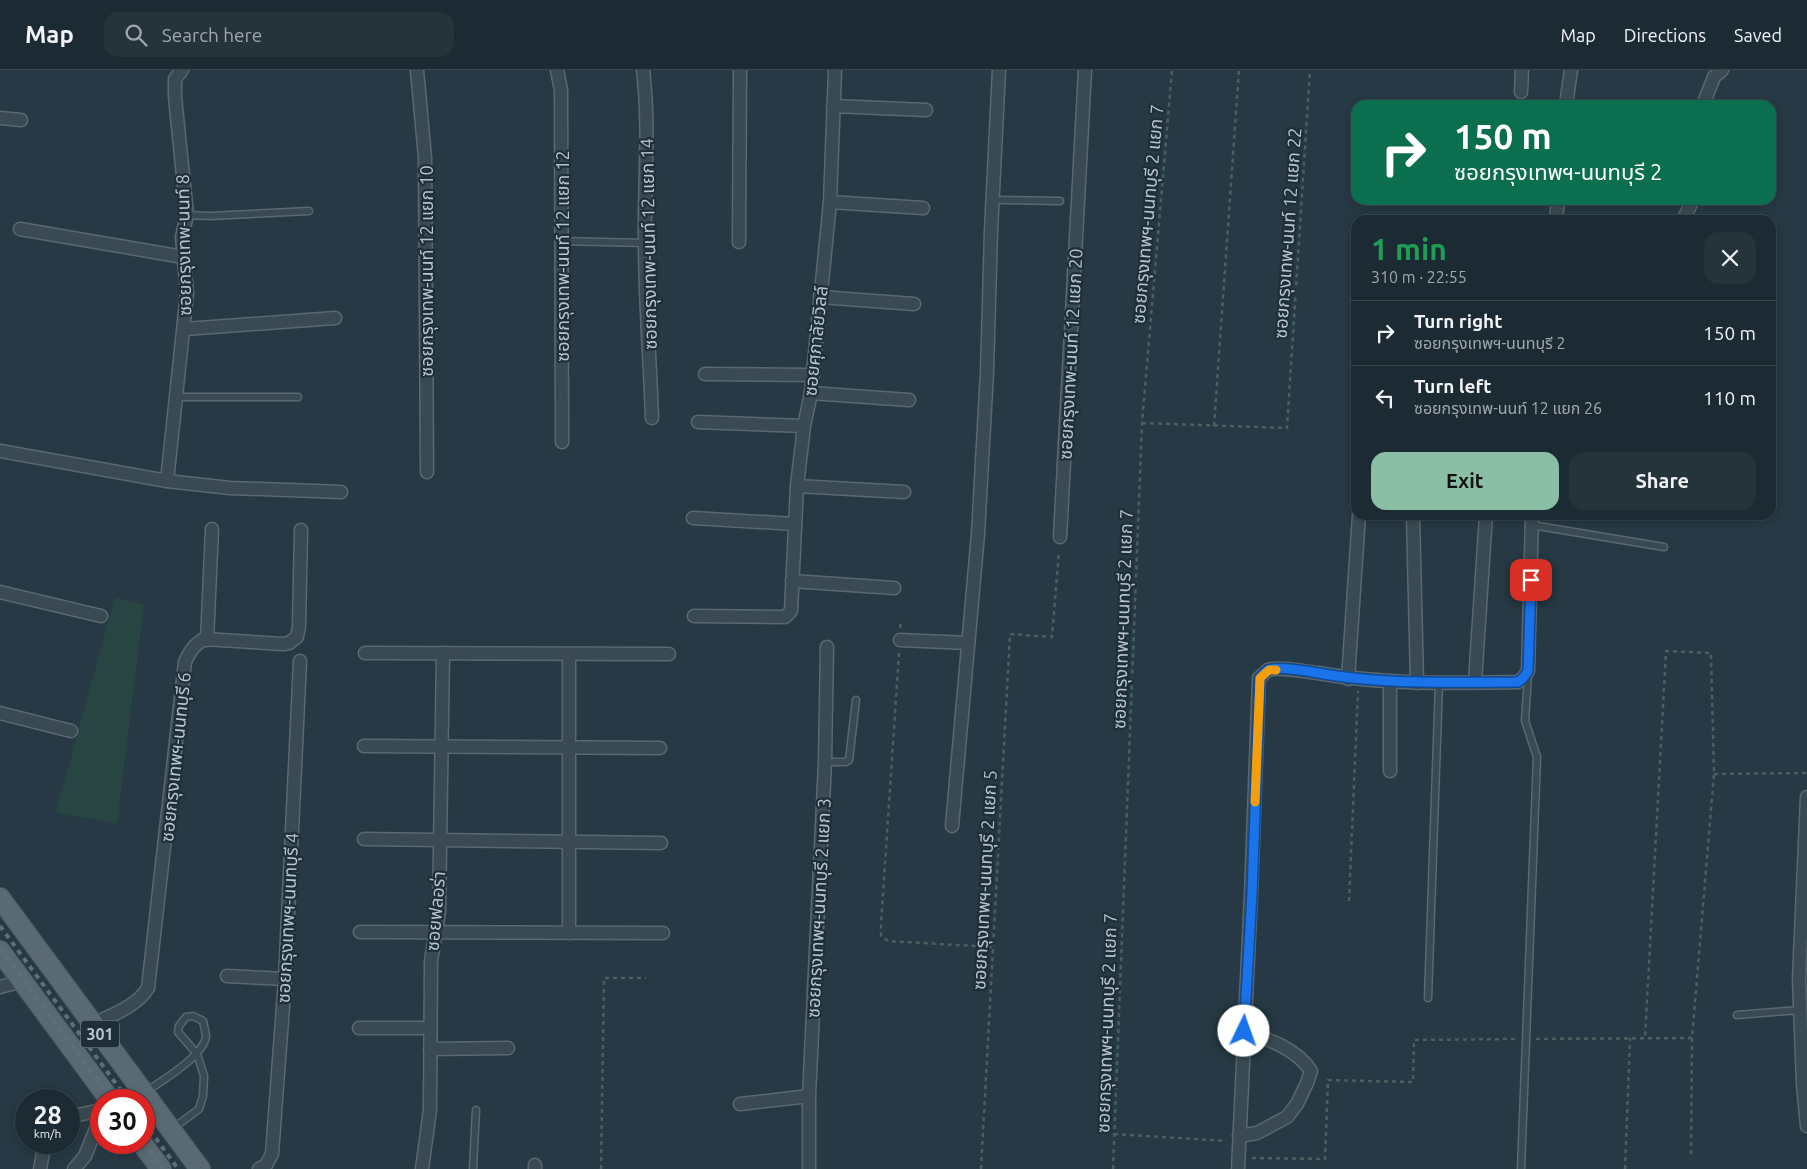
<!DOCTYPE html>
<meta charset="utf-8">
<style>
:root{--surface:#1c2b33;--page:#25333b;--text:#f1f3f6;--muted:#a0a7ac;--line:#3a474e;--accent:#8abfa5}
body{margin:0;font-family:Ubuntu,"Noto Sans Thai",sans-serif;background:var(--page);color:var(--text);height:100vh;display:flex;flex-direction:column;font-size:19px;white-space:nowrap}
*{box-sizing:border-box;margin:0}
p{font-size:16px;color:var(--muted)}
.icon{flex:none;width:28px;height:28px;fill:none;stroke:currentColor;stroke-width:2;stroke-linecap:round;stroke-linejoin:round}
.map{position:relative;flex:1;overflow:hidden}
.details{position:absolute;left:1351px;top:145px;width:425px;height:305px;display:flex;flex-direction:column;background:var(--surface);border-radius:15px;box-shadow:0 2px 8px #0003,0 0 0 1px var(--line)}
.details>*{flex:none}
.guide{position:absolute;left:1351px;top:30px;width:425px;height:105px;border-radius:15px;box-shadow:0 2px 8px #0003,0 0 0 1px var(--line);background:#0b6e4f;color:#fff;overflow:hidden}
.speed{position:absolute;left:15px;top:1019px;display:flex;gap:10px;font-size:25px;font-weight:700;text-align:center}
.speed>*{display:grid;place-content:center;width:65px;height:65px;border-radius:50%;background:var(--surface);box-shadow:0 2px 8px #0003,0 0 0 1px var(--line);line-height:1}
.speed small{font-size:12px;font-weight:400}
.speed .limit{border:8px solid #d22;background:#fff;color:#111}
.pin{position:absolute;display:grid;place-items:center;width:42px;height:42px;color:#fff;margin:-21px;border-radius:10px;box-shadow:0 2px 8px #0006}
.me{position:absolute;width:55px;margin:-28px;rotate:3deg;stroke-linejoin:round;filter:drop-shadow(0 0 4px #0008)}
.turn{display:flex;align-items:center;gap:18px;height:105px;padding:0 20px;font-size:22px}
.turn .icon{width:65px;height:65px;stroke-width:2.5}
.turn b{display:block;font-size:35px;line-height:42px}
.round{display:grid;place-items:center;flex:none;width:52px;height:52px;border-radius:15px;background:var(--page)}
.overview{display:flex;align-items:center;justify-content:space-between;height:85px;padding:0 20px}
h1{font-size:30px;font-weight:700;line-height:38px;color:#1e9e55}
.action{display:flex;gap:10px;margin-top:auto;padding:10px 20px}
.action a{flex:1;height:58px;border-radius:15px;background:var(--accent);color:#111;font-size:20px;font-weight:700;line-height:58px;text-align:center}
.action a+a{background:var(--page);color:var(--text)}
ul{padding:0;list-style:none}
li{display:flex;align-items:center;gap:15px;height:65px;padding:0 20px;border-top:1px solid var(--line)}
li div{flex:1}
li b{display:block;font-size:19px}
li em{font-style:normal}
header{display:flex;align-items:center;gap:30px;box-sizing:border-box;height:70px;padding:0 25px;background:var(--surface);border-bottom:1px solid var(--line)}
header strong{font-size:24px}
nav{display:flex;gap:28px;margin-inline-start:auto;font-size:18px}
.search{width:350px;height:45px;background:var(--page);display:flex;align-items:center;gap:12px;box-sizing:border-box;padding:0 18px;border-radius:15px;color:var(--muted);font-size:19px}
.map>svg:first-child{display:block}
.green{fill:#284542}
.lines{fill:none;stroke-linecap:round;stroke-linejoin:round}
.service-casing{stroke:#596871;stroke-width:9}
.minor-casing{stroke:#596871;stroke-width:15}
.primary-casing{stroke:#475660;stroke-width:22}
.path{stroke:#48625f;stroke-width:2.5;stroke-dasharray:4 4;stroke-linecap:butt}
.service{stroke:#3a4a53;stroke-width:6}
.minor{stroke:#3a4a53;stroke-width:12}
.primary{stroke:#596a73;stroke-width:20}
.rail{stroke:#5c6f7a;stroke-width:4;stroke-dasharray:5 5;stroke-linecap:butt}
.route-casing{stroke:#114b97;stroke-width:12}
.route{stroke:#1a73e8;stroke-width:9}
.slow{stroke:#f59e0b;stroke-width:9}
.labels{text-anchor:middle;dominant-baseline:central;stroke-width:4.5;stroke-linejoin:round;paint-order:stroke}
.shield{fill:#1f2f39;stroke:#8a98a1;stroke-width:1}
.shield-label{font-size:16px;font-weight:bold;fill:#b8c5cd}
.street-label{font-size:18px;fill:#b8c5cd;stroke:#1f2f39}
</style>
<header>
<strong>Map</strong>
<div class="search"><svg class="icon" aria-label="search" viewBox="0 0 24 24"><circle cx="10" cy="10" r="6"/><path d="M15 15l6 6"/></svg>Search here</div>
<nav><a>Map</a><a>Directions</a><a>Saved</a></nav>
</header>
<div class="map">
<svg width="1807" height="1099" viewBox="0 0 1807 1099">
<rect width="100%" height="100%" fill="#263944"/>
<polygon class="green" points="115,527 144,535 117,754 56,742"/>
<g class="lines">
<g class="service-casing">
<g id="service">
<polyline points="994,130 1060,131"/>
<polyline points="187,145 211,146 309,141"/>
<polyline points="561,171 645,173"/>
<polyline points="176,327 298,327"/>
<polyline points="1532,455 1664,477"/>
<polyline points="825,692 846,692 849,690 856,630"/>
<polyline points="1428,928 1439,613"/>
<polyline points="1737,945 1800,940"/>
<path d="M147,1021C163,1010 202,987 206,967C206,963 204,956 203,951L193,946L186,947L179,956L178,962L197,984L204,1006L203,1026L199,1039L172,1059"/>
<polyline points="473,1099 476,1040"/>
<polyline points="1521,1099 1537,687 1525,651 1528,605"/>
</g>
</g>
<g class="minor-casing">
<g id="minor">
<polyline points="417,0 425,88 427,402"/>
<polyline points="557,0 561,20 562,372"/>
<path d="M643,0C650,57 644,115 645,172C645,231 650,290 652,348"/>
<polyline points="1521,22 1522,0"/>
<polyline points="1566,35 1571,0"/>
<polyline points="1703,35 1714,7 1722,0"/>
<polyline points="833,36 926,40"/>
<polyline points="0,48 21,50"/>
<polyline points="830,132 923,138"/>
<polyline points="1556,150 1558,130"/>
<polyline points="1683,150 1693,130"/>
<polyline points="20,159 183,187"/>
<polyline points="739,172 740,0"/>
<polyline points="820,227 914,234"/>
<polyline points="185,259 335,248"/>
<polyline points="705,304 812,305"/>
<polyline points="811,323 909,330"/>
<polyline points="698,352 804,356"/>
<polyline points="0,381 167,411 230,418 341,422"/>
<polyline points="167,411 187,223 182,167 187,145 175,27 175,9 182,0"/>
<polyline points="797,416 904,422"/>
<polyline points="1413,445 1417,613"/>
<polyline points="693,448 795,454"/>
<polyline points="1060,467 1085,0"/>
<polyline points="792,511 894,518"/>
<polyline points="0,522 101,546"/>
<polyline points="694,546 785,547 791,541 797,416 804,356 811,323 830,132 835,0"/>
<polyline points="207,570 212,459"/>
<polyline points="900,570 968,573"/>
<polyline points="365,583 669,584"/>
<polyline points="569,584 569,863"/>
<polyline points="1348,609 1359,445"/>
<polyline points="1475,612 1486,445"/>
<polyline points="0,643 71,661"/>
<polyline points="364,676 660,678"/>
<polyline points="1390,701 1390,612"/>
<polyline points="1807,727 1799,909 1803,1014 1807,1056"/>
<polyline points="952,756 978,464 987,302 991,161 999,0"/>
<polyline points="364,769 661,773"/>
<polyline points="360,862 663,863"/>
<polyline points="227,906 285,909"/>
<polyline points="0,917 23,911"/>
<path d="M93,954C112,945 136,937 148,918L185,592C190,581 194,575 204,569L283,574L289,573L297,567L299,556L301,460"/>
<polyline points="359,958 430,958"/>
<polyline points="430,979 508,978"/>
<polyline points="740,1034 809,1026"/>
<polyline points="69,1047 101,1040"/>
<path d="M1239,1066L1257,1063L1287,1047L1297,1034L1307,1013L1311,1001C1297,979 1268,969 1244,961"/>
<polyline points="535,1095 535,1099"/>
<polyline points="40,1099 45,1072"/>
<polyline points="74,1099 85,1086 101,1046"/>
<polyline points="259,1099 266,1095 272,1084 285,909 300,591"/>
<polyline points="422,1099 430,1040 431,891 439,842 443,583"/>
<polyline points="809,1099 809,1026 825,692 827,577"/>
<path d="M1238,1099L1251,824L1259,608C1262,606 1265,602 1268,600C1278,596 1307,602 1318,603C1385,615 1450,613 1518,612L1523,608L1528,601L1532,445"/>
</g>
</g>
<g class="primary-casing">
<g id="primary">
<polyline points="0,828 200,1099"/>
<polyline points="0,881 110,1030"/>
<polyline points="141,1072 161,1099"/>
</g>
</g>
<g class="path">
<polyline points="1142,353 1287,358 1310,0"/>
<polyline points="1214,356 1239,0"/>
<polyline points="900,558 901,551"/>
<polyline points="899,583 881,854 881,866 888,871 992,877"/>
<polyline points="1714,704 1807,703"/>
<polyline points="1349,831 1358,621"/>
<polyline points="1536,969 1692,968 1714,704 1711,583 1666,581 1645,968"/>
<polyline points="1114,1064 1225,1071"/>
<polyline points="1691,1084 1692,968"/>
<polyline points="1252,1088 1325,1089 1328,1010 1413,1012 1414,970 1515,969"/>
<polyline points="601,1099 604,908 646,908"/>
<polyline points="981,1099 1010,564 1052,567 1059,481"/>
<polyline points="1113,1099 1142,353 1172,0"/>
<polyline points="1625,1099 1630,968"/>
</g>
<use href="#service" class="service"/>
<use href="#minor" class="minor"/>
<use href="#primary" class="primary"/>
<g class="rail">
<polyline points="0,856 128,1030"/>
<polyline points="0,878 112,1030"/>
<polyline points="144,1052 178,1099"/>
<polyline points="144,1072 163,1099"/>
</g>
</g>
<g class="lines">
<g class="route-casing">
<path id="route" d="M1244,961L1252,824L1260,608C1262,605 1265,602 1268,600C1277,596 1307,601 1318,603C1384,615 1451,612 1518,612L1523,608L1528,601L1531,510"/>
</g>
<use href="#route" class="route"/>
<polyline class="slow" points="1255,732 1260,608 1269,600 1276,600"/>
</g>
<g class="labels">
<rect class="shield" x="81" y="950.5" width="38" height="27" rx="4"/>
<g class="shield-label">
<text x="100" y="964">301</text>
</g>
<g class="street-label">
<text transform="translate(1147 144) rotate(-85)">ซอยกรุงเทพฯ-นนทบุรี 2 แยก 7</text>
<text transform="translate(1287 163) rotate(-86)">ซอยกรุงเทพ-นนท์ 12 แยก 22</text>
<text transform="translate(648 174) rotate(-91)">ซอยกรุงเทพ-นนท์ 12 แยก 14</text>
<text transform="translate(183 175) rotate(-91)">ซอยกรุงเทพ-นนท์ 8</text>
<text transform="translate(562 186) rotate(-90)">ซอยกรุงเทพ-นนท์ 12 แยก 12</text>
<text transform="translate(426 201) rotate(-90)">ซอยกรุงเทพ-นนท์ 12 แยก 10</text>
<text transform="translate(815 271) rotate(-84)">ซอยศุภาลัยวิลล์</text>
<text transform="translate(1070 284) rotate(-87)">ซอยกรุงเทพ-นนท์ 12 แยก 20</text>
<text transform="translate(1122 549) rotate(-88)">ซอยกรุงเทพฯ-นนทบุรี 2 แยก 7</text>
<text transform="translate(175 687) rotate(-84)">ซอยกรุงเทพฯ-นนทบุรี 6</text>
<text transform="translate(984 810) rotate(-87)">ซอยกรุงเทพฯ-นนทบุรี 2 แยก 5</text>
<text transform="translate(818 838) rotate(-87)">ซอยกรุงเทพฯ-นนทบุรี 2 แยก 3</text>
<text transform="translate(435 841) rotate(-85)">ซอยฟลอร่า</text>
<text transform="translate(287 848) rotate(-87)">ซอยกรุงเทพฯ-นนทบุรี 4</text>
<text transform="translate(1106 953) rotate(-88)">ซอยกรุงเทพฯ-นนทบุรี 2 แยก 7</text>
</g>
</g>
</svg>
<div class="speed"><div>28<small>km/h</small></div><div class="limit">30</div></div>
<div class="pin" style="left:1531px;top:510px;background:#d93025"><svg class="icon" aria-label="arrive" viewBox="0 0 24 24"><path d="M6 21V4h12l-3 4 3 4H6"/></svg></div>
<svg class="me" style="left:1244px;top:961px" viewBox="-20 -20 40 40"><circle r="19" fill="#fff"/><path d="M0-13L10 11 0 6-10 11z" fill="#1a73e8"/></svg>
<div class="guide">
<div class="turn"><svg class="icon" aria-label="right" viewBox="0 0 24 24"><path d="M7 20v-9h11M14 6l5 5-5 5"/></svg><div><b>150 m</b>ซอยกรุงเทพฯ-นนทบุรี 2</div></div>
</div>
<section class="details">
<div class="overview"><div><h1>1 min</h1><p>310 m · 22:55</p></div><a class="round"><svg class="icon" aria-label="close" viewBox="0 0 24 24"><path d="M6 6l12 12M18 6L6 18"/></svg></a></div>
<ul>
<li><svg class="icon" aria-label="right" viewBox="0 0 24 24"><path d="M7 20v-9h11M14 6l5 5-5 5"/></svg><div><b>Turn right</b><p>ซอยกรุงเทพฯ-นนทบุรี 2</p></div><em>150 m</em></li>
<li><svg class="icon" aria-label="left" viewBox="0 0 24 24"><path d="M17 20v-9H6M10 6l-5 5 5 5"/></svg><div><b>Turn left</b><p>ซอยกรุงเทพ-นนท์ 12 แยก 26</p></div><em>110 m</em></li>
</ul>
<div class="action"><a>Exit</a><a>Share</a></div>
</section>
</div>
